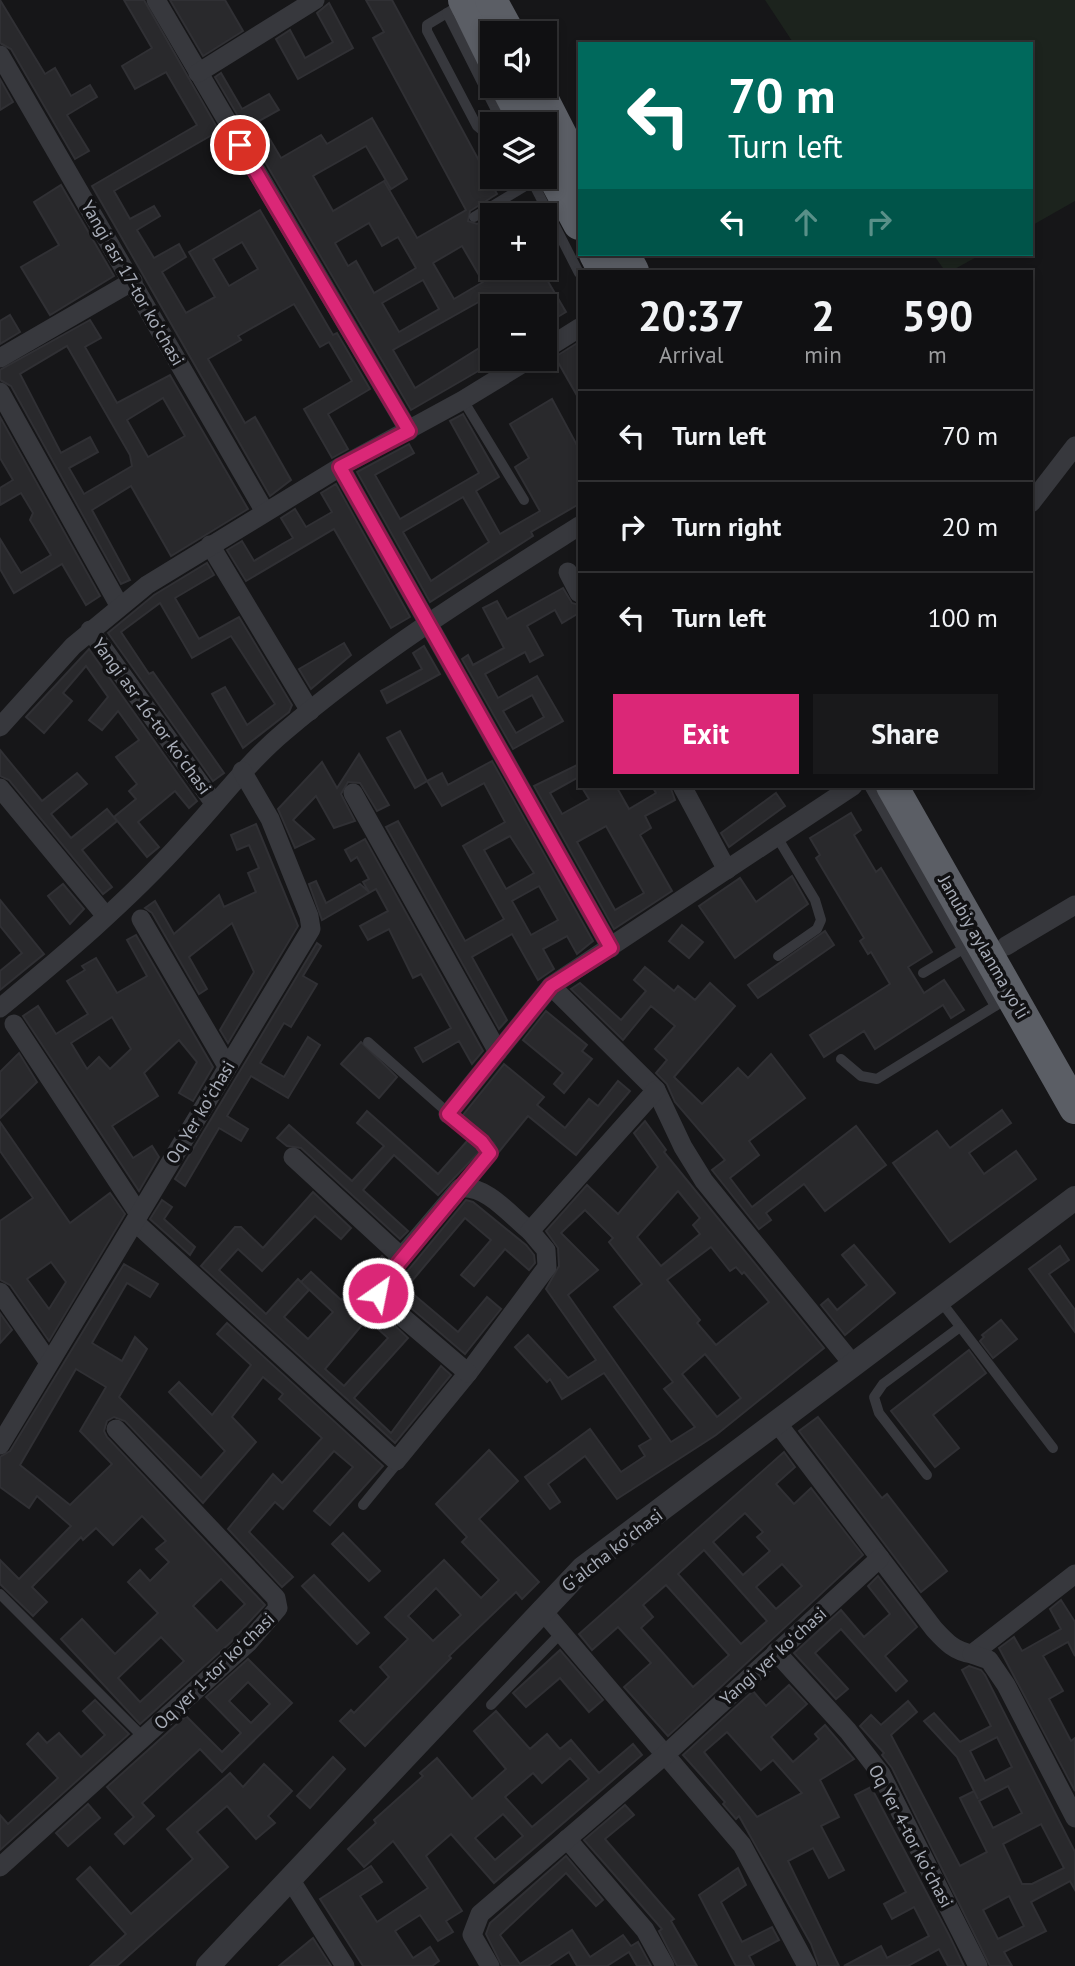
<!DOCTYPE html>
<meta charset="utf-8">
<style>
:root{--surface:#101012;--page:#19191b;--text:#f1f3f6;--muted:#9c9d9f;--line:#303032;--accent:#db2777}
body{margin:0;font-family:"PT Sans",sans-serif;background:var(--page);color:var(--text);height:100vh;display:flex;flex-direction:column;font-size:26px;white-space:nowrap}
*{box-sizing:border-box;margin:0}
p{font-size:23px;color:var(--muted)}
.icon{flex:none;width:38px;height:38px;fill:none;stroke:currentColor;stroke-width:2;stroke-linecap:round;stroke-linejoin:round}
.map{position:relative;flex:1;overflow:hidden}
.panel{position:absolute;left:578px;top:270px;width:455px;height:518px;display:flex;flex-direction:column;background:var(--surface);border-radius:0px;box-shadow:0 4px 10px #0003,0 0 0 2px var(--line)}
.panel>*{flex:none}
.banner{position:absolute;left:578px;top:42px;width:455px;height:214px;border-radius:0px;box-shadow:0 4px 10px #0003,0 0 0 2px var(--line);background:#00695c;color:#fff;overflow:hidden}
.tools{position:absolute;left:480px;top:21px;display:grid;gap:14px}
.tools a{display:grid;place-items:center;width:77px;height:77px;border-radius:0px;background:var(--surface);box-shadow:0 4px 10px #0003,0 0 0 2px var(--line);font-size:35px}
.pin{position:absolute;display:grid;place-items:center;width:60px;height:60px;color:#fff;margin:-30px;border:4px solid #fff;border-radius:50%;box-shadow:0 2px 7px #0007}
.me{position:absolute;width:77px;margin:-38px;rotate:33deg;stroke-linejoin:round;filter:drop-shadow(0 0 5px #0008)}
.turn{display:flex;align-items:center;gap:24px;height:147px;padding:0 35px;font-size:32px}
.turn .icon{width:91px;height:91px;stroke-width:2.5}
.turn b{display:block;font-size:49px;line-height:60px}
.lanes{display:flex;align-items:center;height:66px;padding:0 35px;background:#0003;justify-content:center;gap:35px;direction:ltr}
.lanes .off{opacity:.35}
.eta{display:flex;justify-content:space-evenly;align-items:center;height:119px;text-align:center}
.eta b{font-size:42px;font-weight:700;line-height:49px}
.cta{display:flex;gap:14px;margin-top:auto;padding:14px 35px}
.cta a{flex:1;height:80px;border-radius:0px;background:var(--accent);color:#fff;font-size:28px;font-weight:700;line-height:80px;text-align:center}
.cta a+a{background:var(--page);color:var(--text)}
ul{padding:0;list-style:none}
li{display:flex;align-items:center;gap:21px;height:91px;padding:0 35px;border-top:2px solid var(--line)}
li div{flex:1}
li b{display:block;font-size:26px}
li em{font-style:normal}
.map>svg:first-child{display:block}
.green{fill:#1c231d}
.building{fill:#29292c;stroke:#303034;stroke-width:2;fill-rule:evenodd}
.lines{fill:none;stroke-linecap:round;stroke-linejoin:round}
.service{stroke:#37383d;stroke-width:10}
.minor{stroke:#37383d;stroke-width:19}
.tertiary{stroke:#37383d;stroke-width:24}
.trunk{stroke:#5b5e65;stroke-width:32}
.route-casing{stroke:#8e194d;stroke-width:18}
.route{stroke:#db2777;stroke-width:12}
.labels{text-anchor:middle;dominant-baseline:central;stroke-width:7;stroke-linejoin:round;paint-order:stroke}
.street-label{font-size:18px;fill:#a8adb8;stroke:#111113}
</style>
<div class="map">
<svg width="1075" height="1966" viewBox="0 0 1075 1966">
<rect width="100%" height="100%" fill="#161618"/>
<g class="green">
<polygon points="765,0 1075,0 1075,201 1031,226 1031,44 794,44"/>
<polygon points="933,254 982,254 951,271 945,271"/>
</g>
<g class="building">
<polygon points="0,0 45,74 55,68 71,96 90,85 97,97 67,115 89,151 75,159 11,49 0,43"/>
<path d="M124,0H144L219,131L114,191L130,219L154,206L160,216L137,230L154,258L179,244L186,257L162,272L186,313L215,297L189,252L260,210L333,335L337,333L370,389L328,414L348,449L332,458L304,409L352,381L329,342L320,347L294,304L238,336L241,340L208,359L245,423L255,417L291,480L270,496L92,186L197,125L166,72L135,89L122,66L152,48ZM242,242L258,269L229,286L213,259Z"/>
<polygon points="170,0 225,0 243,31 203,56"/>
<path d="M366,0H392L497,194L470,211L468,221L477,224L504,208L508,215H492V268H540L566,312L544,325V306H488L484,299L393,350L415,388L492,340V363L411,410L215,77L221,73L242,109L269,94L279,110L259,121L281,158L321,135L327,144L372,118L407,179L391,189L366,146L313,176L333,211L384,181L417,238L466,210L373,38L384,32ZM369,223L382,246L398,237L416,268L374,293L356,261L348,266L335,243ZM462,246L483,282L454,299L433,263ZM423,280L439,309L399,332L382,303Z"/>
<polygon points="329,3 353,48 298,79 276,39 290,30 305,58 333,42 317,13"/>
<polygon points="0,79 13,102 0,110"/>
<polygon points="61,185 114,276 50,315 21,267 59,245 34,202"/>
<polygon points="10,315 20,332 0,344 0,321"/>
<path d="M90,320L101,338L85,347L117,403L170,375L248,509L171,556L131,486L92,510L130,580L121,584L11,386L0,380V370ZM67,346L130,455L132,466L84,494L69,468L98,452L90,437L61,453L20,374ZM163,398L185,436L148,457L127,420Z"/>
<polygon points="579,342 579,399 555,357"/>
<path d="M552,399L579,449V504L531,532L533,536L430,602L357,472L409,444L414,453L375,475L400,519L479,473L450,421L463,414L499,477L476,491L500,534L540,511L515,467L529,458L510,424ZM463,497L489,542L431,581L403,532Z"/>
<polygon points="0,417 100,596 86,605 62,564 14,593 0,569 0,539 21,573 51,555 30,520 33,513 21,493 0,505 0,488 13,480 0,458"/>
<polygon points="336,484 410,617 391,628 334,529 246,581 227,550 242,541 254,561 284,543 293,538 281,518 295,509 306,527 332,512 321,493"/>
<polygon points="207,563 214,575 175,598 199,639 239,617 292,705 289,712 243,748 212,694 225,687 247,725 275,704 231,636 192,658 160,603 121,632 149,674 153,672 224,773 213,781 108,633 154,595"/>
<path d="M563,588L572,603L579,605V613L562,623L555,610L527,626L543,655L530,662L525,652L485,674L498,698L537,676L563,721L513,749L462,659L468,655L473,665L504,648L483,608L497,601L507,619ZM532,695L544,717L516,733L503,711Z"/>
<polygon points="344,643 351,655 311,689 299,669"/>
<polygon points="424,646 440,674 387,703 381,691 422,669 413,653"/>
<polygon points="89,649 197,801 189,808 175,791 138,822 159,847 147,857 114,817 136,799 129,791 137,784 116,757 139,740 118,711 102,730 89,720 108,697 86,666 63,693 72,701 44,733 26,717"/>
<polygon points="400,731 427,781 415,788 387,738"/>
<polygon points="0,750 42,801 77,773 87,784 51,814 71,838 107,809 117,821 82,850 112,887 103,894 9,780 0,776"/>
<polygon points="359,754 389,805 377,811 360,783 348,782 341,794 355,821 334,828 316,796 293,820 314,839 295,848 278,809 322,762 337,788"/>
<path d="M492,761L593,941L577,954L567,936L543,949L554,969L538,980L512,934L472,957L507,1020L499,1029L386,827L398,821L465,941L504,919L463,846L505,822L484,783L442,806L427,781L442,773L448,785ZM510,836L534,873L506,889L484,850ZM539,886L558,920L531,935L512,901Z"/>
<path d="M579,764V777L550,793L562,814L589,799L581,786H616L629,809L656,793L652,786H670L675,800L645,816L651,828L640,835L672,891L614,929L534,786ZM606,826L644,893L615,910L577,842Z"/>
<polygon points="776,793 785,806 729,847 721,833"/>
<polygon points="851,813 861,830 854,835 876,872 881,868 932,952 908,967 924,993 944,980 964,1010 951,1018 943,1005 875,1049 864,1031 824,1057 810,1035 890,984 871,952 868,954 860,941 864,938 816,858 820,855 810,838"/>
<polygon points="256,824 298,926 228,1043 220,1030 254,972 232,923 189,957 207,989 199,994 152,913 145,908 155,901 174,934 219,895 224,907 256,892 248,873 259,868 249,845 237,850 231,835"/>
<polygon points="365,839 483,1051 472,1064 459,1041 423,1062 415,1048 451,1028 421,974 413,978 389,929 368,940 360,926 388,911 376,889 322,920 309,884 316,881 326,903 360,884 369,892 363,882 369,879 357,857 351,861 345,850"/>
<polygon points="792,876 808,904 735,958 699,906 740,878 756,902"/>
<polygon points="63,884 84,909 70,924 48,896"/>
<polygon points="0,900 44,954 0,990 0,971 22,953 0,926"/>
<polygon points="682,925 703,942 689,958 669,941"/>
<polygon points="825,931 834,945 758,998 748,985"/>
<path d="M136,935L213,1067L193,1101L179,1093L197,1062L179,1040L144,1073L158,1096L112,1126L133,1158L152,1146L159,1157L139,1191L23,1016L38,1006L56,1034L88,1014L67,981L85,970L82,966L96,958L117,993L147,976L127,940ZM112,1017L131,1049L110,1069L99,1057L87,1069L71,1043Z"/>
<polygon points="317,943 321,946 303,976 317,984 291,1027 284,1023 260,1063 284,1077 308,1037 320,1045 288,1098 251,1076 227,1116 248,1129 241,1141 219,1128 185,1186 175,1179"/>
<polygon points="645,967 674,991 678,986 695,1000 710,983 735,1006 674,1077 702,1104 738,1068 748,1078 771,1054 805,1098 749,1141 759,1155 730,1178 752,1207 856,1126 886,1165 825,1211 804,1184 766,1213 771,1220 759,1229 712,1170 725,1160 675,1102 667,1084 656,1073 667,1060 655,1049 675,1026 651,1006 623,1040 571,989 580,983 621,1020 646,991 634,980"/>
<polygon points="546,1011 587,1045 582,1051 592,1059 564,1093 554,1084 563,1073 523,1040"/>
<polygon points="361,1042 397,1077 379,1098 341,1064"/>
<polygon points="19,1053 37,1082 0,1118 0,1072"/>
<polygon points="504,1064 544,1097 537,1105 565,1128 589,1099 598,1106 618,1081 630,1091 576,1155 528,1116 498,1153 494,1143 462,1116"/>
<polygon points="1002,1110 1011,1123 969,1153 984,1174 1016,1151 1036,1179 950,1242 893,1163 937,1131 950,1148"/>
<polygon points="367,1111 438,1174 468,1140 480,1151 438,1195 394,1155 363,1190 408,1231 400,1239 301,1148 287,1146 277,1138 289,1125 352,1181 384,1146 357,1123"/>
<path d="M645,1121L666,1150L664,1152L824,1348L716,1435L617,1499L585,1456L548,1484L560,1502L550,1509L525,1477L590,1429L621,1472L645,1456L639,1446L651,1439L604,1373L562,1399L550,1379L547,1382L515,1347L528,1335L568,1378L596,1360L546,1289L559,1266L558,1248L546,1231L587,1185L618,1214L658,1167L634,1133ZM678,1191L700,1218L693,1225L700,1234L661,1266L637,1237ZM585,1210L613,1238L609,1242L642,1284L614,1307L673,1382L664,1389L695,1427L671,1442L568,1295L598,1270L561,1233ZM711,1247L730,1271L736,1267L742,1274L744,1272L769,1302L716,1345L697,1323L700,1320L667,1280ZM705,1354L741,1398L717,1417L682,1374Z"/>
<path d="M0,1122L70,1223L110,1193L125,1214L49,1341L10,1285L0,1280V1221L33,1198L0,1151ZM51,1262L66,1282L49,1309L27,1279Z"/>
<path d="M313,1192L351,1228L341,1239L315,1216L262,1271L238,1249L219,1270L266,1314L298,1279L309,1290L284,1317L308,1339L333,1312L301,1282L311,1272L341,1300L382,1256L385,1259L366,1285L368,1300L408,1338L354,1398L391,1433L441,1366L451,1375L395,1443L201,1266L235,1227H241L263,1248ZM367,1319L388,1338L344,1386L325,1369Z"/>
<polygon points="162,1200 172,1207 164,1219 195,1247 190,1255 150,1219"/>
<polygon points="466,1200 473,1202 526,1245 534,1255 535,1263 529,1270 505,1249 474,1286 461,1275 491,1240 465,1218 406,1288 458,1332 487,1297 501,1309 465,1354 391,1291"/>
<polygon points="854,1245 895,1293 845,1335 821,1305 828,1299 837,1310 867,1285 842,1255"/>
<polygon points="1060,1246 1069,1260 1049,1274 1075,1310 1075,1332 1029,1269"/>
<path d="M124,1264L158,1284L150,1297L127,1283L92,1343L122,1361L135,1337L147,1349L119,1397L201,1478L225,1451L169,1392L179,1382L212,1415L251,1365L217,1334L227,1323L383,1466L330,1525L314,1511L353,1467L334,1451L283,1509L275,1502L249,1532L293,1577L282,1587L228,1529L273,1474L282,1483L322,1438L279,1399L283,1394L263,1377L232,1417L256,1442L203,1503L125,1421L114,1417L107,1421L104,1431L107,1437L265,1605L231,1642L140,1724L61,1639L82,1619L115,1654L158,1613L128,1582L140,1570L150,1581L169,1562L156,1549L166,1541L142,1516L113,1545L96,1528L83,1540L81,1537L32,1587L47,1602L33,1616L0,1584V1560L19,1579L71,1526L37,1496L29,1508L0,1487V1457L10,1451ZM76,1369L106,1387L80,1431L112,1464L70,1505L20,1465ZM221,1579L245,1604L217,1631L193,1606ZM161,1637L184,1661L140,1702L118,1678Z"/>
<polygon points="0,1313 12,1330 0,1343"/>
<polygon points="1001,1320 1017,1339 993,1358 980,1341 984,1337 982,1335"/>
<polygon points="969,1350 986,1373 933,1415 959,1448 935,1467 891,1411"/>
<polygon points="818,1417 882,1498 887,1494 947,1571 921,1592 799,1431"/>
<path d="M489,1450L518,1481L479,1519L539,1582L522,1599L516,1592L449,1656L451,1658L365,1746L340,1721L351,1710L354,1713L389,1677L380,1667L408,1639L385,1617L444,1560L481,1598L499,1580L462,1542L467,1537L436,1504ZM436,1588L461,1615L433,1641L408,1616Z"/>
<path d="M784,1452L795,1467L776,1484L794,1504L811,1488L863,1555L668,1736L624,1687L651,1663L618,1627L592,1650L579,1634ZM745,1513L763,1532L757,1537L770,1551L743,1575L713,1542ZM704,1550L767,1621L741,1644L678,1574ZM782,1564L802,1586L776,1609L756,1587ZM666,1585L729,1655L693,1687L641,1628L653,1617L643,1605Z"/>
<polygon points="343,1533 380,1571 369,1581 332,1544"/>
<polygon points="314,1575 369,1633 357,1644 302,1586"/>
<polygon points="878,1576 917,1627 885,1656 907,1681 896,1691 841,1629 815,1653 848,1689 836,1699 794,1653 841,1610 864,1637 890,1614 868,1586"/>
<polygon points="1061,1600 1075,1622 1075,1656 1068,1642 1043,1656 1063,1691 1049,1699 1071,1741 1075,1738 1075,1791 999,1648 1014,1637 1022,1651 1061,1629 1050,1609"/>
<polygon points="560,1650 603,1700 589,1712 560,1678 526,1707 513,1693"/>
<path d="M248,1659L292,1703L222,1772L200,1749L142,1803L154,1816L124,1844L115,1834L134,1817L107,1787L186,1716L222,1752L241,1733L206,1697ZM248,1682L270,1704L251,1723L229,1701Z"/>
<path d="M969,1666L981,1670L985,1675L1075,1852V1890L1070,1881L1031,1902L1046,1931L1004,1952L1012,1966H990L892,1768L882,1755L884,1753L860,1726L871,1715L881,1725L908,1701L917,1712L891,1735L960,1866L987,1852L960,1798L974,1791L978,1799L957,1757L924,1721L934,1713L960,1742L991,1726L962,1670ZM997,1737L1012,1767L985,1781L970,1751ZM1008,1786L1022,1813L993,1828L979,1801ZM1041,1824L1064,1868L1032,1884H1022L1003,1844ZM1009,1896L1024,1926L998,1939L983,1910Z"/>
<path d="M789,1685L807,1704L771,1737L793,1762L819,1739L815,1734L825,1725L854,1759L820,1780L839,1817L821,1826L844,1870L829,1878L813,1848L788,1861L839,1966H819L811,1944L739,1816L736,1819L723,1804L725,1802L683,1755L753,1691L766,1706ZM727,1732L761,1770L773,1760L802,1793L757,1817L704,1752Z"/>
<polygon points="95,1700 129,1734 0,1850 0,1815 8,1824 58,1778 27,1744 38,1733 47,1743 59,1733 81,1757 105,1735 83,1711"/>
<path d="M496,1711L530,1749L547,1734L560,1749L571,1740L599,1773L633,1744L642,1755L494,1883L451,1834L426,1856L462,1911L446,1921L453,1932L438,1941L420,1915L395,1931L413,1958L430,1947L439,1961L432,1966H363L320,1899L371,1866L382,1882L360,1896L377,1922L428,1888L393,1841L364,1867L348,1849L376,1823L374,1820L423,1776L420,1773L437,1758L472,1799L506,1769L474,1731ZM570,1758L589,1779L532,1827L505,1797L533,1773L542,1783ZM503,1814L523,1836L495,1860L475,1838Z"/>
<polygon points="333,1757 345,1769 310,1808 297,1796"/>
<polygon points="264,1764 292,1791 268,1816 275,1823 256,1839 227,1806 197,1832 228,1867 117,1966 90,1966 126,1934 77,1879 90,1867 131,1914 193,1859 167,1829 230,1773 243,1787"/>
<polygon points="871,1787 949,1935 964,1966 948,1966 939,1949 908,1966 844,1966 881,1946 887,1958 929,1936 914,1907 892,1919 884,1904 906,1892 855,1795"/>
<polygon points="88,1804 100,1818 68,1846 56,1833"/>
<polygon points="625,1805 634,1815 605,1839 674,1919 671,1921 697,1966 677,1966 659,1931 662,1929 584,1840"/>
<polygon points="566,1856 603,1900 596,1906 566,1873 500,1935 520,1964 572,1930 590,1957 623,1935 631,1946 638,1942 651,1966 637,1966 629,1952 607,1966 577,1966 569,1952 548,1966 502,1966 486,1934 490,1923"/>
<polygon points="738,1868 746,1885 721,1902 742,1942 772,1927 779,1940 749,1956 754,1966 736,1966 699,1895"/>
<polygon points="313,1938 331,1966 279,1966"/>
</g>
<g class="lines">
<g class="service">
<polyline points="462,4 427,25 427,31 477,126 484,132 492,130"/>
<polyline points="447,13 503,124 517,116"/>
<polyline points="530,177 579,273"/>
<polyline points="474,217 537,179"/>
<polyline points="463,400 524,500"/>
<polyline points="869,786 995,1006"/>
<polyline points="777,837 815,900 821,920 817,929 778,956"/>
<polyline points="923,973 968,946"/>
<polyline points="368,1042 489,1149 485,1161 460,1188"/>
<polyline points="841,1059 861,1076 877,1079 1000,1003"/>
<polyline points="939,1299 1053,1448"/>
<polyline points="927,1475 879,1413 874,1397 883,1384 960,1327"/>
<polyline points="363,1505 399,1461"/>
<polyline points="0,1594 144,1738"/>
<polyline points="491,1705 561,1633"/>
</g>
<g class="minor">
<polyline points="156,0 409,431"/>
<polyline points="0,55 265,512"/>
<polyline points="198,73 315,0"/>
<polyline points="544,350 579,328"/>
<polyline points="0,358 133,281"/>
<polyline points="0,392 119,605"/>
<polyline points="340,467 611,948"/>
<polyline points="1031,503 1075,446"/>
<polyline points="210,545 310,711"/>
<polyline points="568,572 579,593"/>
<polyline points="90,630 214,803"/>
<polyline points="0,727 73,646 147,585 340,467 463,400 530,359"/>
<polyline points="682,786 727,870"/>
<polyline points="0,788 105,915"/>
<polyline points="353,793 498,1052"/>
<polyline points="141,919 227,1066"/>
<polyline points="1006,946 1075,905"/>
<polyline points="551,986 656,1090 683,1147 704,1181 852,1363"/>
<path d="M0,1008C63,956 128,901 183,840C217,804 246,764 284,732C375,654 478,590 579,526"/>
<polyline points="14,1024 139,1214"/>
<polyline points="448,1114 551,986 853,786"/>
<path d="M293,1157L397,1253L403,1255L460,1188C487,1185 510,1215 530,1231"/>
<polyline points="135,1222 396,1461 468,1373 547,1267 546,1250 530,1231 656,1090"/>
<polyline points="403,1255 378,1288 380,1298 468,1373"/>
<polyline points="0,1292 48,1361"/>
<path d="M778,1424L934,1629C946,1642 954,1651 972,1654L1075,1574"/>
<polyline points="0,1445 311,929 309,916 270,819 242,771"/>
<polyline points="541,1609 742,1845 807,1966"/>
<polyline points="776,1652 848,1731 881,1774 978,1966"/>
<polyline points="972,1654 989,1660 1006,1685 1075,1818"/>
<polyline points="567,1839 645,1930 665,1966"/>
<polyline points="0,1867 248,1643 278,1608 276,1598 116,1429"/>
<polyline points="290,1879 345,1966"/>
<polyline points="490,1966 472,1935 480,1914 666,1754 880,1558"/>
</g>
<polyline class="tertiary" points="208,1966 583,1568 1075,1198"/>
<g class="trunk">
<polyline points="464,0 492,57"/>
<polyline points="491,0 509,33"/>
<polyline points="506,86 526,124"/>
<polyline points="536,86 579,170"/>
<polyline points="544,159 579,224"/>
<polyline points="595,254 604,271"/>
<polyline points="624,254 633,271"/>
<polyline points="892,786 1075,1108"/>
</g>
</g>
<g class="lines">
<g class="route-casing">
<polyline id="route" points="240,145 409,431 340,467 611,948 551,986 448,1114 482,1142 490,1153 378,1288 378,1293"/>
</g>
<use href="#route" class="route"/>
</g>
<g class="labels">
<g class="street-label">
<text transform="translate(133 283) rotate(60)">Yangi asr 17-tor koʻchasi</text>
<text transform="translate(152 716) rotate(54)">Yangi asr 16-tor koʻchasi</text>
<text transform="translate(984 947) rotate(60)">Janubiy aylanma yoʻli</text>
<text transform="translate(200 1112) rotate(-59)">Oq Yer koʻchasi</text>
<text transform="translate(612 1550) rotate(-38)">Gʻalcha koʻchasi</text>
<text transform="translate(773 1656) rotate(-42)">Yangi yer koʻchasi</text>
<text transform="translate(214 1671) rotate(-44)">Oq yer 1-tor koʻchasi</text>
<text transform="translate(911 1836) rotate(62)">Oq Yer 4-tor koʻchasi</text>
</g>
</g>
</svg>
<div class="tools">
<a><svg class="icon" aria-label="sound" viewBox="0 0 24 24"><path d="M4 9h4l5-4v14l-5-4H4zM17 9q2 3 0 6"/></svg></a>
<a><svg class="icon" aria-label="layers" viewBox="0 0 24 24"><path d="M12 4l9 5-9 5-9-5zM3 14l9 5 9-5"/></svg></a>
<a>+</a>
<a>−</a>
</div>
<div class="pin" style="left:240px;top:145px;background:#d93025"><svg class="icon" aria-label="arrive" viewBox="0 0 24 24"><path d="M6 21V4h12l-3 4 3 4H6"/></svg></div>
<svg class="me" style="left:378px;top:1293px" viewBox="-20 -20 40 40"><circle r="17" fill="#db2777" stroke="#fff" stroke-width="3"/><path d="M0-11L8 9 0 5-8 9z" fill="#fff"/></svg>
<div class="banner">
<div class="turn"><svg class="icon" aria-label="left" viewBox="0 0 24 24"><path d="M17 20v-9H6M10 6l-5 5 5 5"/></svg><div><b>70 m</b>Turn left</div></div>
<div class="lanes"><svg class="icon" aria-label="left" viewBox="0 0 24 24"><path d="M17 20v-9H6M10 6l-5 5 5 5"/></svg><svg class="icon off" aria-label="ahead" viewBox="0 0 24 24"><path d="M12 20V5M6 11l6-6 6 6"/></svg><svg class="icon off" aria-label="right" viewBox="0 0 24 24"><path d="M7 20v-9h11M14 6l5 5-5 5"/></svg></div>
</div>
<section class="panel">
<div class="eta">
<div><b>20:37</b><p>Arrival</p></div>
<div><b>2</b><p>min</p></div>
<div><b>590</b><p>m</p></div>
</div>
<ul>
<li><svg class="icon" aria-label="left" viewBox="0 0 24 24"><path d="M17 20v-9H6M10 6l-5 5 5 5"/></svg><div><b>Turn left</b></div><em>70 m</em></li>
<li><svg class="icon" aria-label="right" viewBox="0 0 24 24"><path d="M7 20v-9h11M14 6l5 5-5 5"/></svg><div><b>Turn right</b></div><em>20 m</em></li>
<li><svg class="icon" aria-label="left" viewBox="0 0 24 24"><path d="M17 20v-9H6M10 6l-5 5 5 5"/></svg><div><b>Turn left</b></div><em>100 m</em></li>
</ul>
<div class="cta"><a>Exit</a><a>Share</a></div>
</section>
</div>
